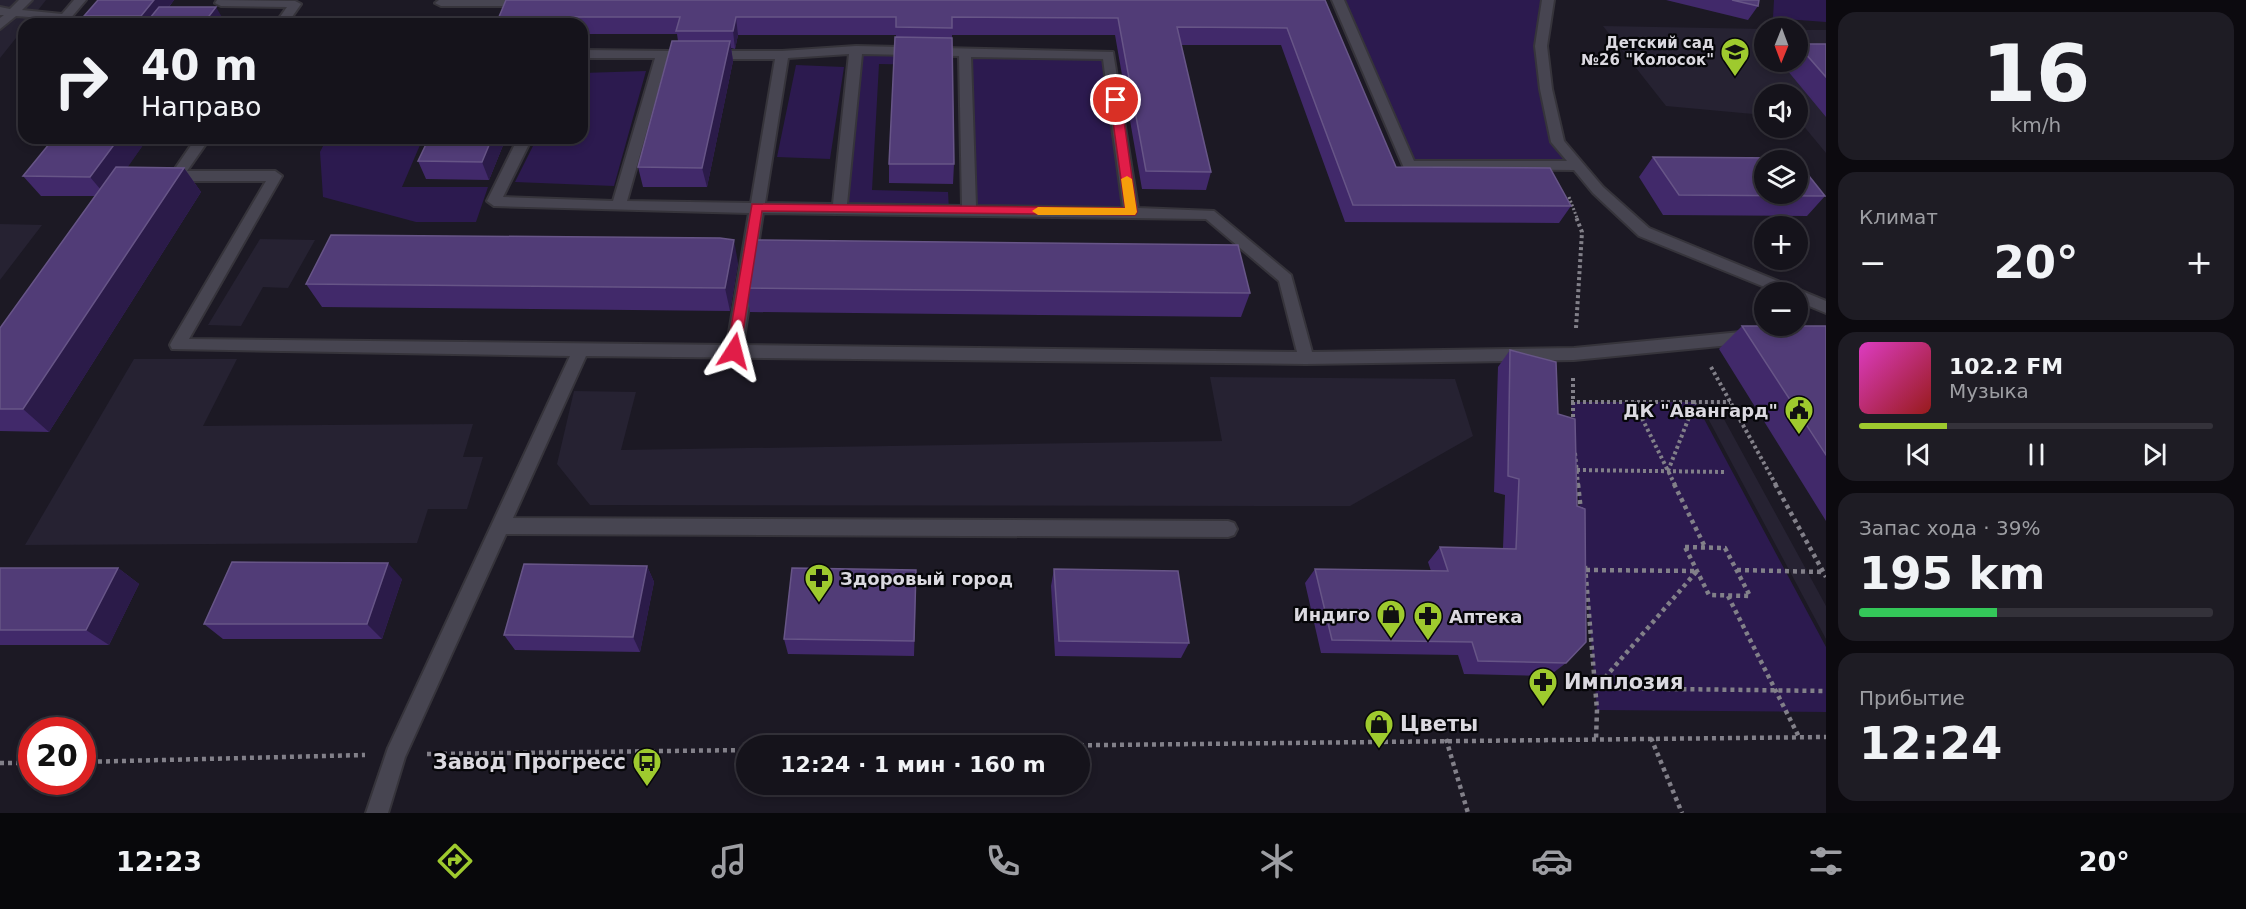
<!DOCTYPE html>
<html lang="ru">
<head>
<meta charset="utf-8">
<style>
	body { margin:0; font-family:"DejaVu Sans",sans-serif; background:#1e1c24; color:#f1f3f6; height:100vh; display:flex; flex-direction:column; font-size:22px; white-space:nowrap }
	* { box-sizing:border-box; margin:0 }
	p { font-size:20px; color:#9d9ea3 }
	.icon { flex:none; width:33px; height:33px; fill:none; stroke:currentColor; stroke-width:2; stroke-linecap:round; stroke-linejoin:round }
	.map { position:relative; flex:1; overflow:hidden }
	.panel { display:flex; flex-direction:column; gap:12px; padding:12px; background:#0c0a0f; width:420px }
	.panel>* { flex:none }
	.hud { position:absolute; left:18px; top:18px; width:570px; height:126px; border-radius:18px; box-shadow:0 3px 9px #0003,0 0 0 2px #34323a; background:#15131b; color:#f1f3f6; overflow:hidden }
	.needle { width:39px; rotate:181deg }
	.tools { position:absolute; left:1754px; top:18px; display:grid; gap:12px }
	.tools a { display:grid; place-items:center; width:54px; height:54px; border-radius:50%; background:#15131b; box-shadow:0 3px 9px #0003,0 0 0 2px #34323a; font-size:30px }
	.speed { position:absolute; left:18px; top:717px; display:flex; gap:12px; font-size:30px; font-weight:700; text-align:center }
	.speed>* { display:grid; place-content:center; width:78px; height:78px; border-radius:50%; background:#15131b; box-shadow:0 3px 9px #0003,0 0 0 2px #34323a; line-height:1 }
	.speed .limit { border:9px solid #d22; background:#fff; color:#111 }
	.pin { position:absolute; display:grid; place-items:center; width:51px; height:51px; color:#fff; margin:-26px; border:3px solid #fff; border-radius:50%; box-shadow:0 2px 6px #0007 }
	.me { position:absolute; width:66px; margin:-33px; rotate:9deg; stroke-linejoin:round; filter:drop-shadow(0 0 4px #0008) }
	.turn { display:flex; align-items:center; gap:21px; height:126px; padding:0 24px; font-size:27px }
	.turn .icon { width:78px; height:78px; stroke-width:2.5 }
	.turn b { display:block; font-size:42px; line-height:51px }
	.big { font-size:45px; font-weight:700; line-height:1.1 }
	.panel .tile { flex:1; display:flex; flex-direction:column; justify-content:center; gap:9px; min-width:0; padding:0 21px; border-radius:18px; background:#1e1c24 }
	.panel .dial { align-items:center; gap:0 }
	.dial b { font-size:78px; line-height:1 }
	.song { display:flex; align-items:center; gap:18px }
	.cover { width:72px; height:72px; border-radius:9px; background:linear-gradient(135deg,hsl(310 70% 55%),hsl(0 70% 35%)) }
	.played { height:6px; border-radius:3px; background:linear-gradient(90deg,#9eca2e 25%,#34323a 25%) }
	.keys { display:flex; justify-content:space-around; direction:ltr }
	.heat { display:flex; justify-content:space-between; align-items:center; font-size:33px; direction:ltr }
	.charge { height:9px; border-radius:4px; background:linear-gradient(90deg,#34c759 39%,#34323a 0) }
	.trip { position:absolute; left:736px; top:735px; width:354px; height:60px; border-radius:30px; background:#15131b; box-shadow:0 3px 9px #0003,0 0 0 2px #34323a; font-weight:700; line-height:60px; text-align:center }
	.tabs { display:flex; height:96px; justify-content:space-around; align-items:center; background:#08080b; color:#9d9ea3 }
	.tabs .icon { width:42px; height:42px }
	.tabs .active { color:#9eca2e }
	.tabs b { font-size:27px; color:#f1f3f6 }
	main { display:flex; flex:1; min-height:0 }
	.map>svg:first-child { display:block }
</style>
</head>
<body>
<main>
<div class="map">
<svg width="1826" height="813" viewBox="0 0 1826 813">
	<rect width="100%" height="100%" fill="#1c1924"/>
	<path fill="#262232" d="M0 0H46L27 24H24V28L0 58Z
		M1603 26 1764 29V62H1797V30H1826V153L1797 118V94H1764V115L1666 106Z
		M0 224 42 225 0 280Z
		M260 239 315 240 288 288 263 287 241 326 208 325Z
		M134 359H237L203 426 473 424 463 457H483L467 509H428L417 543 25 545Z
		M1210 377 1455 379 1473 436 1350 506 590 505 557 464 574 391 636 392 621 450 1222 441Z
		M1703 409 1719 410 1826 606V639Z"/>
	<path fill="#2c1a4f" d="M1338 0H1548L1541 46 1558 142 1578 166 1409 165Z
		M1774 0H1826V22L1773 18Z
		M856 50 928 52V65L879 64 872 190 948 192 949 210 840 209Z
		M965 53 1109 55 1131 212 969 210Z
		M796 65 844 67 830 159 777 157Z
		M646 71 614 186 515 182 537 138H582V73Z
		M327 138H423L402 187H488L476 222H416L323 197 320 152Z
		M1571 402H1695L1826 647V712L1597 710Z"/>
	<g fill="none" stroke-linecap="round" stroke-linejoin="round">
		<g stroke="#36343b" stroke-width="4">
			<path id="lane" d="M19 0H32L22 10 62 14 74 0H86L69 20 16 16 0 29V18L4 15H0V7L10 9Z
				M217 0 295 1 301 4 287 24H275L287 7 221 6 215 3Z
				M439 0H527L531 3 525 6H441L435 3Z
				M1332 0H1344L1414 161H1567L1551 142 1540 89 1535 46 1542 0H1554L1547 46 1552 89 1564 141 1603 187 1649 228 1826 301V313L1797 301V292H1777L1639 236 1593 193 1574 170 1404 168Z
				M856 46 1113 52 1138 208 1214 211 1291 275 1312 352 1574 348 1751 331 1757 333 1759 337 1757 341 1751 343 1574 360 1306 364 586 356 513 518 1228 521 1234 523 1237 529 1234 535 1228 537 506 534 405 757 388 813H366L388 748 570 356 172 349 170 345 172 341 266 181H177L170 176 172 173 196 138H210L187 171H275L282 176 189 339 727 345 749 213 494 206 487 201 518 138H532L503 197 613 201 655 58H582V50L670 51 676 55 667 59 627 201 751 203 775 59H711L705 55 711 51H782ZM849 54 833 204 765 203 788 58ZM862 54 959 56 962 206 847 204ZM971 57 1103 59 1123 208 976 206ZM763 213 1206 219 1279 281 1297 352 743 345Z"/>
		</g>
		<path stroke="#828089" stroke-width="3" stroke-dasharray="2 2" stroke-linecap="butt" d="M1569 197 1577 218"/>
		<path stroke="#828089" stroke-width="4" stroke-dasharray="3 3" stroke-linecap="butt" d="M1576 328 1582 232 1576 217
			M1711 367 1776 485
			M1573 378V421
			M1571 402H1695
			M1634 402 1675 485
			M1575 453 1578 485
			M1577 470 1727 472
			M1668 471 1695 402H1730"/>
		<path stroke="#828089" stroke-width="4.5" stroke-dasharray="4 4" stroke-linecap="butt" d="M1578 484 1581 511
			M1674 484 1705 547
			M1775 484 1826 577
			M1685 547 1725 548 1750 596 1709 595Z
			M1585 566 1597 710 1596 739
			M1586 570 1697 571 1596 688 1826 691
			M1737 570 1823 572
			M1728 596 1799 737
			M1651 738 1682 813
			M1446 739 1468 813
			M1016 746 1826 737
			M427 754 747 750
			M82 762 365 755
			M0 763H32"/>
		<use href="#lane" fill="#474551" fill-rule="evenodd"/>
	</g>
	<path fill="#41296a" d="M98 0H174L169 7 226 24H90L84 16Z
		M506 0H1325L1396 167 1571 206 1559 223 1345 222 1281 45H1181L1211 172 1206 190 1142 189 1115 35H952L954 164 953 184 889 183V164L896 35H738L735 49 731 48 733 61 707 187H643L638 167 678 41 677 34H582V24H496Z
		M1666 0H1759L1758 6 1748 20Z
		M1797 44H1826V117L1782 64 1784 62H1797Z
		M54 138H148L127 167 184 168 201 192 49 432 0 431V328L95 196H41L23 176Z
		M506 138 489 180 426 179 418 161Z
		M1653 157 1825 196 1807 216 1663 215 1639 177Z
		M738 263 730 311 322 307 306 284Z
		M746 288 1250 293 1241 317 750 312Z
		M1742 326H1826V521L1719 349Z
		M1510 350 1566 663 1549 676 1464 674 1458 655 1321 653 1305 583 1315 569 1431 571 1428 562 1440 547 1503 548 1505 495 1494 492 1498 367Z
		M647 566 654 582 640 652 515 650 504 635Z
		M0 568H118L139 584 109 645H0Z
		M1054 569 1189 643 1181 658 1055 656 1051 586Z
		M402 579 382 639H223L204 624Z
		M916 586 914 656 788 654 784 639Z"/>
	<path fill="#2b1b49" d="M154 0H174L155 24H146L141 16Z
		M216 7 226 24H203Z
		M542 17 545 24H539Z
		M736 17 738 35 735 49 733 31Z
		M730 41 733 61 707 187 702 168Z
		M119 138H148L107 197 90 177Z
		M492 138H506L489 180 482 162Z
		M184 168 201 192 49 432 23 409Z
		M734 240 738 263 730 311 725 288Z
		M388 563 402 579 382 639 367 624Z
		M647 566 654 582 640 652 633 637Z
		M118 568 139 584 109 645 86 630Z"/>
	<path fill="#513c77" stroke="#675587" stroke-width="1.5" d="M98 0H154L141 16H84Z
		M506 0H1325L1396 167 1550 168 1571 206 1353 205 1287 28 1177 27 1211 172 1146 171 1118 18 952 17V28L896 27V17H736L733 31H676L680 17H542L539 24H496Z
		M1732 0H1759L1758 6Z
		M159 7H216L203 24H145Z
		M895 37 952 38 954 164H889Z
		M672 41H730L702 168 638 167Z
		M1797 44H1826V77Z
		M54 138H119L90 177 23 176Z
		M429 138H492L482 162 418 161Z
		M1653 157 1795 158 1797 160H1764V194H1797V161L1825 196 1679 195Z
		M116 167 184 168 23 409H0V328Z
		M331 235 720 238 734 240 725 288 306 284Z
		M753 240 1238 245 1250 293 746 288Z
		M1742 326H1826V455Z
		M1510 350 1556 362 1558 414 1575 419 1577 506 1585 509 1586 642 1566 663 1478 661 1472 642 1332 640 1315 569 1448 571 1440 547 1516 549 1519 479 1508 476Z
		M232 562 388 563 367 624H204Z
		M524 564 647 566 633 637 504 635Z
		M0 568H118L86 630H0Z
		M792 568 916 570 914 641 784 639Z
		M1054 569 1178 571 1189 643 1059 641Z"/>
	<path fill="#e11d48" stroke="#92132f" stroke-width="1.5" d="M1116 97 1121 100 1137 212 1135 215 762 211 740 351 738 355H729L727 351 752 204 1125 208 1110 100Z"/>
	<path fill="#f59e0b" d="M1127 176 1132 179 1137 212 1135 215H1038L1032 211 1038 207 1125 208 1121 179Z"/>
	<defs>
		<g id="school-pin" transform="scale(1.5)"><path d="M0 17L-7.5 6A9.5 9.5 0 1 1 7.5 6Z" fill="#9eca2e" stroke="#060609"/><path d="M0-5L7-2L0 1L-7-2ZM-4 1L0 2.5L4 1V4Q0 6-4 4Z" fill="#111"/></g>
		<g id="civic-pin" transform="scale(1.5)"><path d="M0 17L-7.5 6A9.5 9.5 0 1 1 7.5 6Z" fill="#9eca2e" stroke="#060609"/><path d="M-.6-6.5H3V-4.5H.6V-3L4-1V1h2V6H-6V1h2V-1L-.6-3ZM-1.2 2.5V6h2.4V2.5Z" fill="#111"/></g>
		<g id="pharmacy-pin" transform="scale(1.5)"><path d="M0 17L-7.5 6A9.5 9.5 0 1 1 7.5 6Z" fill="#9eca2e" stroke="#060609"/><path d="M-2-6h4v4h4v4h-4v4h-4v-4h-4v-4h4Z" fill="#111"/></g>
		<g id="shop-pin" transform="scale(1.5)"><path d="M0 17L-7.5 6A9.5 9.5 0 1 1 7.5 6Z" fill="#9eca2e" stroke="#060609"/><path d="M-5-2.5h2.3a2.7 3.5 0 0 1 5.4 0H5L5.5 6h-11ZM-1.5-2.5h3a1.5 2.3 0 0 0-3 0Z" fill="#111"/></g>
		<g id="bus-pin" transform="scale(1.5)"><path d="M0 17L-7.5 6A9.5 9.5 0 1 1 7.5 6Z" fill="#9eca2e" stroke="#060609"/><path d="M-5-6H5V4H4V6H2V4H-2V6H-4V4H-5ZM-3.5-4V0h7V-4ZM-3.5 1.2v1.5H-2V1.2ZM2 1.2v1.5H3.5V1.2Z" fill="#111"/></g>
	</defs>
	<g fill-rule="evenodd">
		<use href="#school-pin" x="1735" y="52"/>
		<use href="#civic-pin" x="1799" y="410"/>
		<use href="#pharmacy-pin" x="819" y="578"/>
		<use href="#shop-pin" x="1391" y="614"/>
		<use href="#pharmacy-pin" x="1428" y="616"/>
		<use href="#pharmacy-pin" x="1543" y="682"/>
		<use href="#shop-pin" x="1379" y="724"/>
		<use href="#bus-pin" x="647" y="762"/>
	</g>
	<g text-anchor="middle" dominant-baseline="central" stroke-width="4.5" stroke-linejoin="round" paint-order="stroke">
		<g font-size="15" font-weight="bold" fill="#dbd9e0" stroke="#060609" text-anchor="end">
			<text x="1714" y="43">Детский сад<tspan x="1714" dy="17">№26 "Колосок"</tspan></text>
		</g>
		<g font-size="18" font-weight="bold" fill="#dbd9e0" stroke="#060609" text-anchor="end">
			<text x="1778" y="410">ДК "Авангард"</text>
			<text x="840" y="578" text-anchor="start">Здоровый город</text>
			<text x="1370" y="614">Индиго</text>
			<text x="1449" y="616" text-anchor="start">Аптека</text>
		</g>
		<g font-size="21" font-weight="bold" fill="#dbd9e0" stroke="#060609" text-anchor="start">
			<text x="1564" y="682">Имплозия</text>
			<text x="1400" y="724">Цветы</text>
			<text x="626" y="762" text-anchor="end">Завод Прогресс</text>
		</g>
	</g>
</svg>
<div class="tools">
<a><svg class="needle" viewBox="-14 -14 28 28"><path d="M0-13l5 13h-10z" fill="#e53935"/><path d="M0 13l5-13h-10z" fill="#9d9ea3"/></svg></a>
<a><svg class="icon" aria-label="sound" viewBox="0 0 24 24"><path d="M4 9h4l5-4v14l-5-4H4zM17 9q2 3 0 6"/></svg></a>
<a><svg class="icon" aria-label="layers" viewBox="0 0 24 24"><path d="M12 4l9 5-9 5-9-5zM3 14l9 5 9-5"/></svg></a>
<a>+</a>
<a>−</a>
</div>
<div class="speed"><div class="limit">20</div></div>
<div class="pin" style="left:1116px;top:100px;background:#d93025"><svg class="icon" aria-label="arrive" viewBox="0 0 24 24"><path d="M6 21V4h12l-3 4 3 4H6"/></svg></div>
<svg class="me" style="left:734px;top:351px" viewBox="-20 -20 40 40"><path d="M0-17L14 15 0 8-14 15z" fill="#e11d48" stroke="#fff" stroke-width="4"/></svg>
<div class="trip">12:24 · 1 мин · 160 m</div>
<div class="hud">
<div class="turn"><svg class="icon" aria-label="right" viewBox="0 0 24 24"><path d="M7 20v-9h11M14 6l5 5-5 5"/></svg><div><b>40 m</b>Направо</div></div>
</div>
</div>
<section class="panel">
<div class="tile dial"><b>16</b><p>km/h</p></div>
<div class="tile"><p>Климат</p>
<div class="heat"><a>−</a><b class="big">20°</b><a>+</a></div>
</div>
<div class="tile">
<div class="song"><i class="cover"></i><div><b>102.2 FM</b><p>Музыка</p></div></div>
<div class="played"></div>
<div class="keys"><svg class="icon" aria-label="previous" viewBox="0 0 24 24"><path d="M18 5L8 12l10 7zM5 5v14"/></svg><svg class="icon" aria-label="pause" viewBox="0 0 24 24"><path d="M8 5v14M16 5v14"/></svg><svg class="icon" aria-label="next" viewBox="0 0 24 24"><path d="M6 5l10 7-10 7zM19 5v14"/></svg></div>
</div>
<div class="tile"><p>Запас хода · 39%</p><b class="big">195 km</b><div class="charge"></div></div>
<div class="tile"><p>Прибытие</p><b class="big">12:24</b></div>
</section>
</main>
<nav class="tabs">
<b>12:23</b>
<svg class="icon active" aria-label="directions" viewBox="0 0 24 24"><path d="M12 3l9 9-9 9-9-9zM9 14v-3h6M13 9l2 2-2 2"/></svg>
<svg class="icon" aria-label="music" viewBox="0 0 24 24"><path d="M9 18V5l10-2v13"/><circle cx="6" cy="18" r="3"/><circle cx="16" cy="16" r="3"/></svg>
<svg class="icon" aria-label="phone" viewBox="0 0 24 24"><path d="M5 4h4l2 5-3 2q2 4 5 5l2-3 5 2v4C11 20 4 13 5 4z"/></svg>
<svg class="icon" aria-label="climate" viewBox="0 0 24 24"><path d="M12 3v18M4 7l16 10M4 17L20 7"/></svg>
<svg class="icon" aria-label="car" viewBox="0 0 24 24"><path d="M5 17H2v-5l4-1 3-4h7l3 4 3 1v5h-3M9 17h6M6 11h13"/><circle cx="7" cy="17" r="2"/><circle cx="17" cy="17" r="2"/></svg>
<svg class="icon" aria-label="filters" viewBox="0 0 24 24"><path d="M4 7h16M4 17h16"/><circle cx="9" cy="7" r="2"/><circle cx="15" cy="17" r="2"/></svg>
<b>20°</b>
</nav>
</body>
</html>
